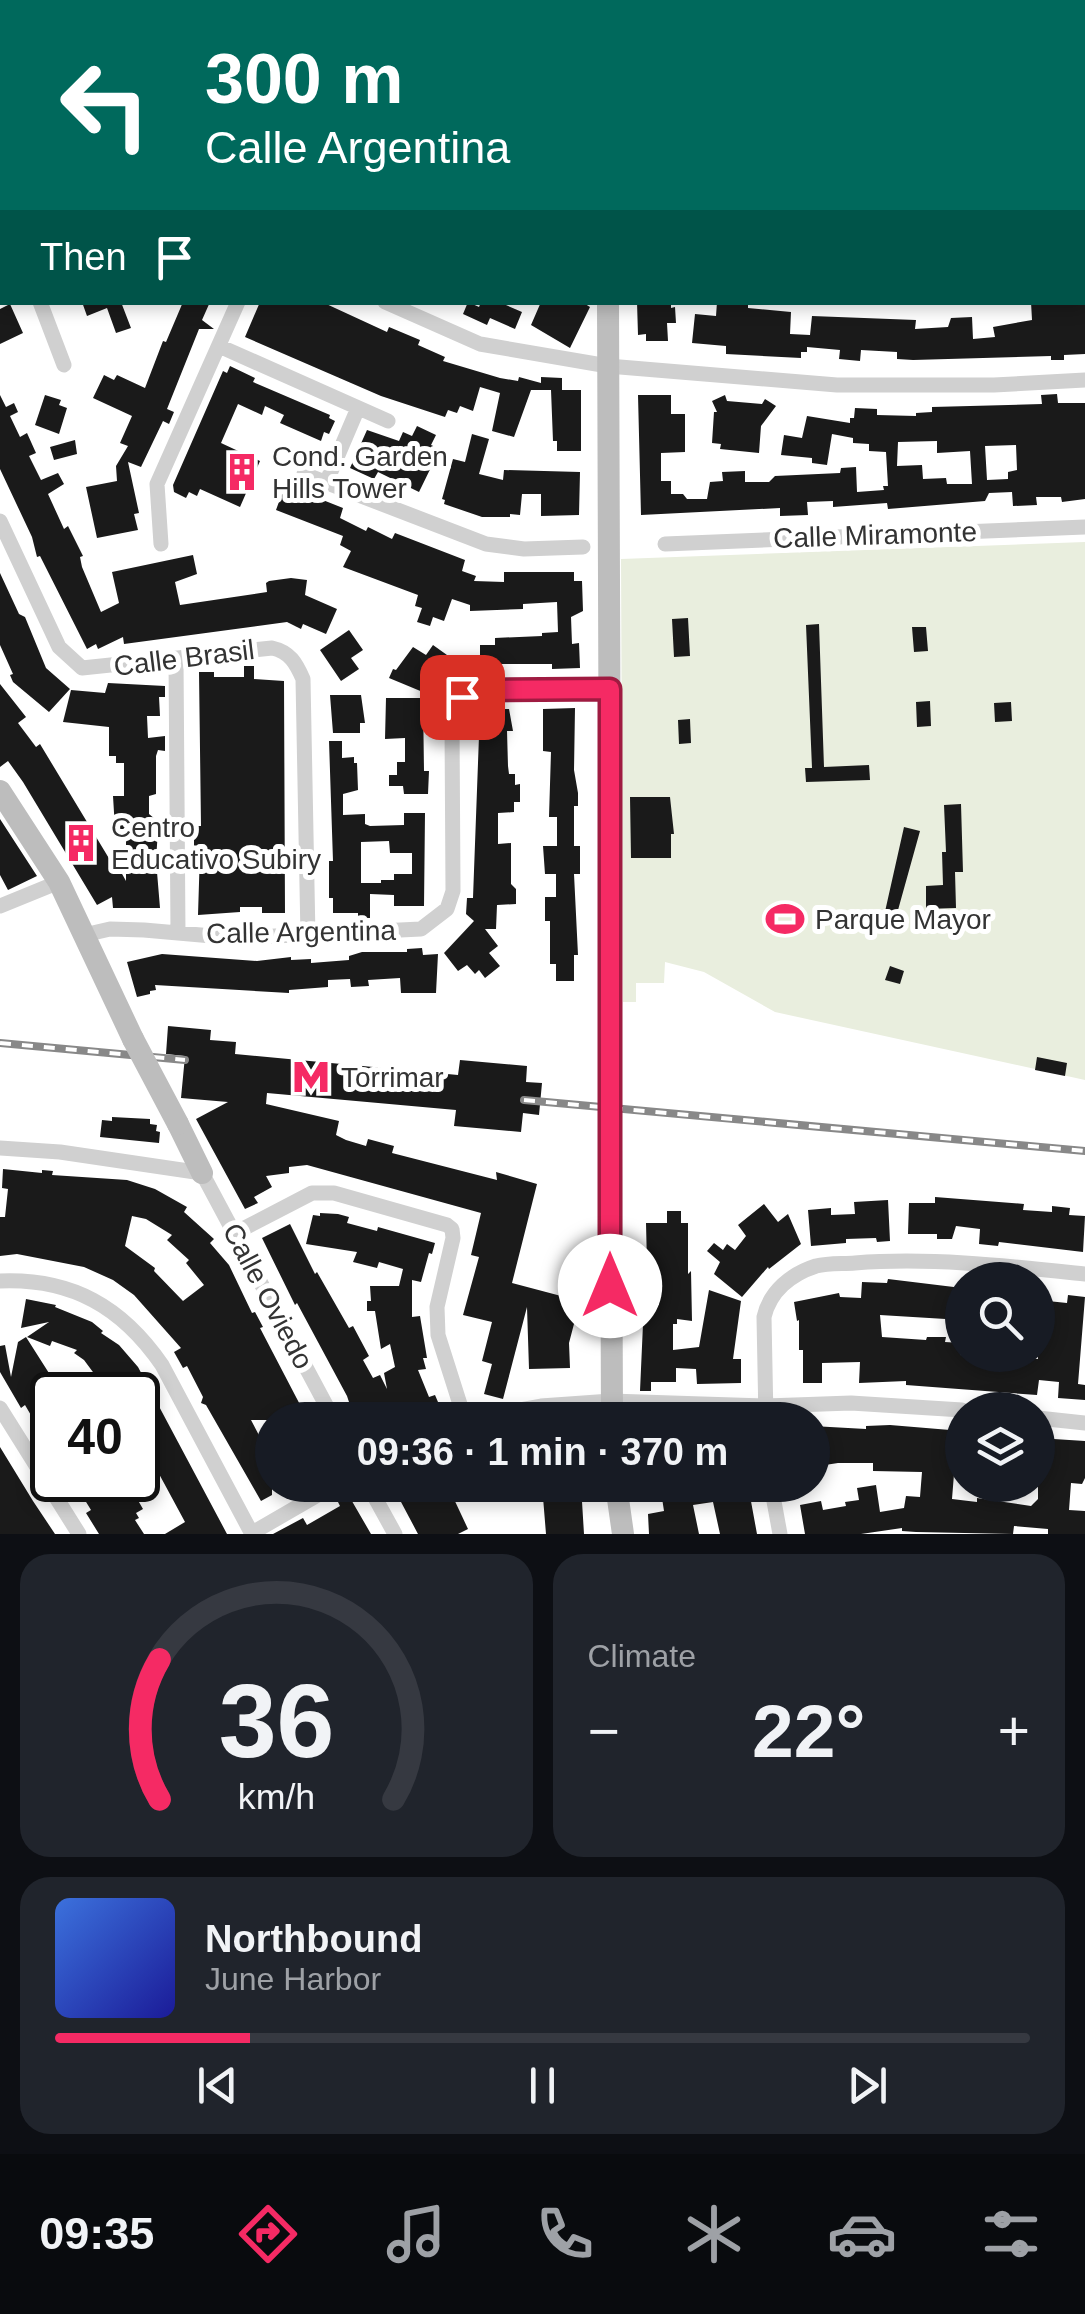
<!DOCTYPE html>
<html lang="en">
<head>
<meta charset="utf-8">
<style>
	body { margin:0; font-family:Helvetica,sans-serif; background:#20242c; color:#f1f3f6; height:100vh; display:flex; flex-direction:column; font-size:38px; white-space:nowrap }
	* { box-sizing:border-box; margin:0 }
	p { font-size:32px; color:#9ea1a6 }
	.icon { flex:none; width:55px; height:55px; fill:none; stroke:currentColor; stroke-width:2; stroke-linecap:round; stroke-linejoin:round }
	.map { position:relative; height:1534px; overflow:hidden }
	.sheet { display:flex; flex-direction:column; gap:20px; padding:20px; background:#0d0f14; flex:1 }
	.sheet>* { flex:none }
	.hud { position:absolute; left:0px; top:0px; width:1085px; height:305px; box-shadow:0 5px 15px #0003; background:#00695c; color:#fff; overflow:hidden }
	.fabs { position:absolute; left:945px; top:1262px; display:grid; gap:20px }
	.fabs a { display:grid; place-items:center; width:110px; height:110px; border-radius:50%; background:#171b24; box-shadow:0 5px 15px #0003; font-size:50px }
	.speed { position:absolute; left:30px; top:1372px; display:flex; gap:20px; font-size:50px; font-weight:700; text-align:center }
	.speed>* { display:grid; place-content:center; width:130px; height:130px; border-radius:50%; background:#171b24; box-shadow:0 5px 15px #0003; line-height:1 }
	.speed .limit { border:5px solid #111; border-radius:15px; background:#fff; color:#111 }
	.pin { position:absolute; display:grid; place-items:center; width:85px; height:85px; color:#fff; margin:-42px; border-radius:20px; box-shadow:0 5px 15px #0006 }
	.me { position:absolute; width:110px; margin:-55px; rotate:0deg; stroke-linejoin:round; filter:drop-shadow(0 0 8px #0008) }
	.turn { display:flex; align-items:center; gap:35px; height:210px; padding:0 40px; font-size:45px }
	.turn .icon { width:130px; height:130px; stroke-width:2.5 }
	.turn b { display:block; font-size:70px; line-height:85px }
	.then { display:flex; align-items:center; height:95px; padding:0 40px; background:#0003; gap:20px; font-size:38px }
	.big { font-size:75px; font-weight:600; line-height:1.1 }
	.sheet .card { flex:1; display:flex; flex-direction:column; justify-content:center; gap:15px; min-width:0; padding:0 35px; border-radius:30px; background:#20242c }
	.sheet .dial { align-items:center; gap:0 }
	.dial svg { height:260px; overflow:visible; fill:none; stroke:#363941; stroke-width:7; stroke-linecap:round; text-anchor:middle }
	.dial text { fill:#f1f3f6; stroke:none }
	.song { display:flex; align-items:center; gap:30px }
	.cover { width:120px; height:120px; border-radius:15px; background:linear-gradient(135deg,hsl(220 70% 55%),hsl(240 70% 35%)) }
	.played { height:10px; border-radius:5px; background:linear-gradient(90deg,#f52a64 20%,#363941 20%) }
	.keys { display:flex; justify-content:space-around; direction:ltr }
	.heat { display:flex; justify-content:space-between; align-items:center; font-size:55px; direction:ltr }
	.sheet .tiles { flex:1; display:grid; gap:20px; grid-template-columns:1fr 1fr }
	.card:last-child { grid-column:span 2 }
	.trip { position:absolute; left:255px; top:1402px; width:575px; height:100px; border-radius:50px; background:#171b24; box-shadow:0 5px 15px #0003; font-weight:600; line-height:100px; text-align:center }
	.menu { display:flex; height:160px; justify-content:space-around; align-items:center; background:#090b0e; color:#9ea1a6 }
	.menu .icon { width:70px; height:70px }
	.menu .current { color:#f52a64 }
	.menu b { font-size:45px; color:#f1f3f6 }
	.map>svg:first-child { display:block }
</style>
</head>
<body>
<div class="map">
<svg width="1085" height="1534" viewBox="0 0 1085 1534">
	<rect width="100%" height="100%" fill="#fff"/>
	<path fill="#e9eede" d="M1085 542V1080L775 1012 704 972 665 962 664 983H636V1002H623L621 559Z"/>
	<path fill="#1a1a1a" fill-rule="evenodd" d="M82 302H121L131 328 116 333 107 308 87 316Z
		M183 302H210L202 320 214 329H199L167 409 174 412 169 424 163 421 141 467 128 462 139 513 134 514 138 530 97 538 86 487 117 481 116 466 128 446 120 443 132 416 93 398 104 375 114 380 117 375 145 388 163 341 166 342Z
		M260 302H322L387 332 389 327 420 340 418 345 445 357 443 361 500 378 518 381 519 377 541 383V377L562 378V390H581V451H557V441H553L551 390H531L514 437 492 431 500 393 480 387 473 411 460 406 457 413 448 410 445 417 381 396 245 337Z
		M468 302 479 307 481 302H499L522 312 515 329 490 318 487 325 463 314Z
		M541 302H582L590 307 570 348 531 325Z
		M637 302H671V308L675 307 676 323H667L668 341H646V334L638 335Z
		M717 302 748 304V308L791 312 790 334 810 335 812 316 916 320 915 329 948 327 951 318 972 317 973 339 995 337 993 327 1032 320 1031 302H1085V354L1064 355V360H1051V356L913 360 897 359V352L861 350 860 361 839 359 840 350 807 347V352H801V358L726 354V346L692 343 695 314 716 316Z
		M10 304 23 333 0 344V309Z
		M230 366 255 378 253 382 330 415 329 418 335 421 329 434 324 432 321 441 280 423 284 415 265 406 262 415 238 404 221 443 260 461 240 507 200 489 197 496 189 492 186 498 174 492 173 485 223 371 227 373Z
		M1057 394 1058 403H1085V499L1062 502 1061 497H1036L1037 505 1013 506 1012 492 989 493 985 501 888 509 887 503 833 507V501L807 502 808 515 780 516V508L641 515 638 395H671V414H685V452L661 453V481H671V494H683L687 499H707L710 482 723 481 722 472 745 471V482H769L775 476 840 473 841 468 856 467 857 492 884 490 883 486H888L886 452 869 451V444L853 443V438L832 434 827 465 812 463V458L781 455 784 435 802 438 807 416 850 423V418H854L855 408 877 409V415L916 416V413L932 412V407L1042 404 1041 395ZM937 441V453L970 451 972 484H947L946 478 923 479 922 465 897 466 898 442ZM1016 445 1017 470 1008 472V479L987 480 985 446Z
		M0 395 6 407 14 403 18 412 10 416 20 437 27 433 36 453 29 456 41 480 58 473 64 484 48 494 64 529 68 526 83 556 80 557 82 567 101 612 119 603 112 572 193 555 197 574 175 582 180 605 267 592 266 583 269 581 291 578 307 580 305 595 337 609 326 634 303 624 301 629 287 622 124 644 123 637 98 649 96 644 87 649 40 556 37 557 32 537 0 469Z
		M45 395 61 400 59 405 67 408 59 434 35 425Z
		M725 395 727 401 762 404 765 399 776 406 761 426 759 453 720 449 721 444 712 443 714 412H717L712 401Z
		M417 426 436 435 431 445 440 449 419 492 378 472 374 479 350 468 367 430 399 441 403 432 412 436Z
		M472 434 489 439 479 474 503 480 504 470 580 472 579 515 541 516V494H522L520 515 510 514V517H482L444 504 445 500 442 499 453 459 465 462Z
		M75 440 77 454 54 460 50 447Z
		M285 485 343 508 340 518 366 531 368 527 392 539 395 533 465 560 462 571 476 576 474 581 504 582V572H574V581H582L583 611 571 617 572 644 579 643 580 668 552 669V664H480V645H495V638L542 636V633L558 632 557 602 523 604V609L470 611V605L452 599 444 621 433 617 430 626 417 622 422 608 415 606 418 595 343 567 351 551 340 545 343 536 276 510Z
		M0 573 19 614 25 617 46 668 70 689 49 712 13 682 10 675 13 674 0 645Z
		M688 618 690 656 674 657 672 619Z
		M819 624 824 767 869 765 870 780 806 782 805 768H812L806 625Z
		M912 627H926L928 651 914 652Z
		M349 630 363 650 351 658 359 669 341 681 320 650Z
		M433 645 447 655 444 659 449 662 430 695 389 678 393 669 396 670 413 647 426 655Z
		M244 666H254V679L284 681 285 913H262V907H240V912L198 915 200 851H194V826H201L199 672H214V677H244Z
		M108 683 165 686V697H159L160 716H147L148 738 165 736V751L158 750 156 756V794L149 796V814L155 819 158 830 156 860 160 908H113L112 897 97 905 23 782 8 761 0 767V684L26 717 18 723 36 747 40 744 116 870V863L126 881V829H115L113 796H124V763H116V756H109V727L63 722 71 690 105 693Z
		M330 695H361L365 723H360V733H333Z
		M386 698H423L424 771H429L428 794H404L403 786H389V775H397V762H405V738L385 739Z
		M930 701 931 726 917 727 916 702Z
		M1011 702 1012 721 995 722 994 703Z
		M575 708 574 770 578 793V806H574V846H580V874H574L578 955H574V981H556V964H550V921H545V897H556V874H545L543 846H557V817H549L551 752 543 751V709Z
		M480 709H509L513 731H507L508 766 509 774H515V785L520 784V802H514V812L498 813V844L511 843V884L516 889V904L497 905 496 929H485L498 946 489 953 500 966 485 978 479 970 475 974 467 965 458 971 444 953 474 921 466 914 467 898H473Z
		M690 719 691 743 679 744 678 720Z
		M329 741H342V758L354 757V763H357L358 790 343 794V815L365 814V824L370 826 404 825V813H425L424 906H394V895L370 894V918H358V913H333V898H329V861H333ZM389 841 390 853H412V874H394V880H381V883H361V842Z
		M630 797H670L674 834H671V858H631Z
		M961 804 963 872H955L956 908 926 909V886L943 885 942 852H946L944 805Z
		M0 819 37 876 8 890 0 875Z
		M904 827 920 831 893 928 882 925Z
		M422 948 423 955 438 954 436 993H401L400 978 368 980 369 986 351 987 350 979 328 980V987L289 990V993L155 985 156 990 150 991V994L137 997 127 962 162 954 257 961 291 957V960L311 959V963L349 960V956L362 952H407V949Z
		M890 966 904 971 900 984 885 980Z
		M168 1026 211 1030 210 1040 236 1042 235 1054 458 1075 460 1060 527 1066 526 1082 542 1083 539 1115 523 1113 521 1132 454 1126 456 1110 267 1093 266 1104 339 1121 336 1135 346 1140 366 1146 368 1139 394 1146 392 1153 497 1180 496 1172 537 1184 512 1283 580 1301 569 1343 570 1368 529 1369 527 1307 503 1399 484 1394 492 1364 482 1361 492 1322 463 1315 479 1257 471 1255 481 1213 307 1165 289 1167V1173L266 1176 272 1187 254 1197 258 1203 245 1209 196 1119 228 1102 181 1098 185 1056 166 1054Z
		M1037 1057 1067 1063 1065 1076 1035 1070Z
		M112 1117 150 1119V1124L157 1125 156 1131 160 1132 159 1143 100 1137 102 1120 112 1121Z
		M3 1169 42 1173V1170L53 1171 52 1175 127 1180 155 1189 187 1207 184 1212 214 1239 210 1243 229 1265 252 1313 255 1312 263 1327 260 1328 308 1420H251L272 1460V1495L261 1501 206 1405 201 1403 203 1397 187 1366 183 1368 174 1352 181 1348 134 1295 113 1280 84 1267 17 1254 0 1256V1217H5L8 1189 2 1188ZM132 1216 146 1219 172 1235 167 1240 189 1260 186 1263 204 1285 183 1301 154 1271 155 1268 125 1246Z
		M935 1197 1024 1204 1023 1210 1052 1212V1206L1070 1208 1069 1215 1085 1216 1083 1252 999 1242 998 1246 979 1244 980 1229 956 1226 952 1239H937V1234H908L909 1203H935Z
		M888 1200 890 1241 877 1242 876 1238 846 1239V1243L811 1246 808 1210 831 1208V1215L855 1214 854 1202Z
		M764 1204 778 1222 788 1214 801 1244 769 1269 768 1267 742 1297 714 1274 720 1262 707 1251 714 1243 723 1250 727 1244 735 1250 746 1236 738 1225Z
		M667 1211H681V1223H688V1274L691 1271 692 1321 677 1319V1324H673V1350L699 1347 709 1290 741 1301 733 1359H741V1383L697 1384 696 1369 676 1368V1382H651V1391H640L643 1324H639V1305H659V1284H643V1265H647L646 1223H667Z
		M320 1213 338 1214 349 1217 347 1223 377 1231 378 1227 435 1243 432 1254 429 1253 421 1282 412 1280V1317L420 1316 427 1358H423L426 1369 418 1370 429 1397 435 1395 441 1409 432 1413 433 1416 422 1420H355L347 1396 297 1303 295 1305 262 1238 290 1224 315 1274 317 1272 349 1328 353 1326 369 1356 363 1360 373 1378 380 1375 387 1389 384 1373 395 1367 390 1344 381 1349 375 1311H367V1301H371L370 1286H399L403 1269 379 1262 377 1268 353 1262 357 1252 306 1244 313 1215 320 1216Z
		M888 1279 962 1288V1320L880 1315 882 1337 926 1340 927 1337H946L945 1342 961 1343 960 1355 1038 1359V1300L1067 1303 1068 1295 1085 1297 1078 1384 1085 1385V1400L1058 1398 1059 1382 1039 1380 1037 1395 906 1385V1381L859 1383 860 1362 822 1363V1383H803V1350H799V1320L797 1321 794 1302 839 1293 840 1297 861 1298 862 1282 887 1283Z
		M26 1299 56 1305 55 1307 92 1322 103 1331 101 1333 119 1345 138 1367 227 1534H165L185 1522 138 1435V1395H110L84 1360 74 1353 77 1350 52 1341 50 1346 27 1337 49 1322 21 1328Z
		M26 1337 54 1381 50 1383 57 1395H52V1458L36 1438 42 1434 25 1405 21 1408 0 1372V1346L5 1345 11 1377 18 1342Z
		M890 1425 962 1431V1475L954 1474 952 1499 977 1502V1498L1031 1506 1038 1499V1438L1085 1441V1478L1082 1484 1071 1483 1069 1510 1085 1511V1534H1048V1529L1014 1526 1013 1534 916 1532 902 1531V1528L861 1534H805L800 1505 821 1501 823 1510 846 1506 845 1502 859 1500 857 1488 876 1485 880 1512 904 1508 906 1496 920 1497 922 1472 873 1471V1463H838L825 1465V1470H812V1426L866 1429V1426Z
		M0 1447 33 1501 55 1534H0Z
		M81 1480H118L126 1493 132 1490 143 1509 136 1513 139 1518 135 1520 144 1534H99L86 1513 91 1510 75 1484Z
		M392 1485H482V1486L453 1497 468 1529 458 1534H418Z
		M542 1485H581L584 1534H546Z
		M660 1485H691L692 1493 713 1490 712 1485H748L757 1534H720L713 1502 693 1505 699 1534H649L648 1514 664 1511Z
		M349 1496 371 1534H273L303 1518 307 1525 340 1506 338 1502Z"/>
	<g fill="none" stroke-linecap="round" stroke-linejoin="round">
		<path stroke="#d0d0d0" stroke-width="15" d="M191 0 194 2
			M527 0 532 2
			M871 0 875 2
			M289 2 290 0
			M927 2 929 0
			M0 78 2 80
			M1082 161 1085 160
			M0 216 2 220
			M40 302 64 365
			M385 302 480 344 608 366 837 385H994L1085 380
			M219 346 388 421
			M304 474 486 544 524 549 583 547
			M326 483 358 408
			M0 521 59 647 82 668 272 648C290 652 296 663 303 679L308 937
			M161 544 157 484 238 302
			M665 544 1085 527
			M176 659 178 933
			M0 906 59 882
			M84 935 110 929 144 930 235 938 421 929 447 909 453 891 452 723 455 709 462 697 484 690 610 689
			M0 1148 60 1152 202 1173 334 1420
			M235 1233 312 1193H334L447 1225 452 1229 453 1238 437 1307 438 1335 465 1420
			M0 1281C72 1278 122 1307 162 1365L252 1534
			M0 1408 79 1534
			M1038 1418 1085 1423
			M467 1420 541 1406 611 1401 766 1406 851 1403 962 1410
			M766 1420 764 1317C770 1291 791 1274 816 1266 828 1263 842 1264 855 1263 930 1257 1009 1266 1085 1274
			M368 1485 395 1534
			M771 1485 780 1534
			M252 1533 335 1485"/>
		<path stroke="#bdbdbd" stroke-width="22" d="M746 2 748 0
			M608 302 612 1420
			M0 791 59 882 133 1039
			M178 1124 202 1173
			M616 1485 623 1534"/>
		<g stroke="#888" stroke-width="8">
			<path id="rail" d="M0 1043 185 1060
				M524 1100 1085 1151"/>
		</g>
		<use href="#rail" stroke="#fff" stroke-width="4" stroke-dasharray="11" stroke-linecap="butt"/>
		<path stroke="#bdbdbd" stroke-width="22" d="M133 1039 178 1124"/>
	</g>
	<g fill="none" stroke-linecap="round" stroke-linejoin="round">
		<g stroke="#9f1b41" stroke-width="25">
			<path id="route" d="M462 697 484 690 610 689V1286"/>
		</g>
		<use href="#route" stroke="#f52a64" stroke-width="18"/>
	</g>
	<defs>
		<g id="building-bare" transform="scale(3)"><path d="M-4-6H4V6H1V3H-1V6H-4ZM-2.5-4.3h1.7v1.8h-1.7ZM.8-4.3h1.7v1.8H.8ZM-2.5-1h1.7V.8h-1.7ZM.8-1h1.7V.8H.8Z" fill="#f52a64" stroke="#fff" stroke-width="2.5" paint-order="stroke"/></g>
		<g id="stadium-bare" transform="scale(3)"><path d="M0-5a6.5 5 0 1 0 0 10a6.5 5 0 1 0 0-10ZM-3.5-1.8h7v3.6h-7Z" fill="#f52a64" stroke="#fff" stroke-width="2.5" paint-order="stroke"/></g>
		<g id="metro-bare" transform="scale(3)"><path d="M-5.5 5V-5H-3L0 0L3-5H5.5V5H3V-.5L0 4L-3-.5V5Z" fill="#f52a64" stroke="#fff" stroke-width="2.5" paint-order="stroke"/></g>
	</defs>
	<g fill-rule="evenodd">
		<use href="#building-bare" x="242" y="472"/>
		<use href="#building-bare" x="81" y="843"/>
		<use href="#stadium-bare" x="785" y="919"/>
		<use href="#metro-bare" x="311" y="1077"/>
	</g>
	<g text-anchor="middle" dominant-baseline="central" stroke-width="10" stroke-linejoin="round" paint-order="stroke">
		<g font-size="28" fill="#333" stroke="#fff" text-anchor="start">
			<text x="272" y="456">Cond. Garden<tspan x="272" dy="32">Hills Tower</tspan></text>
			<text x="111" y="827">Centro<tspan x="111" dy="32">Educativo Subiry</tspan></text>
			<text x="815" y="919">Parque Mayor</text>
			<text x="341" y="1077">Torrimar</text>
		</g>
		<g font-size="28" fill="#333" stroke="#fff">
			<text transform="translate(875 535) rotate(-2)">Calle Miramonte</text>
			<text transform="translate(184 658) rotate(-7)">Calle Brasil</text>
			<text transform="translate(301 932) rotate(-1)">Calle Argentina</text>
			<text transform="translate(268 1296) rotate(62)">Calle Oviedo</text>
		</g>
	</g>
</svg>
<div class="fabs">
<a><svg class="icon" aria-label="search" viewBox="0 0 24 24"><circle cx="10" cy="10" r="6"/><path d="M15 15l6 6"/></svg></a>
<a><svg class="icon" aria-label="layers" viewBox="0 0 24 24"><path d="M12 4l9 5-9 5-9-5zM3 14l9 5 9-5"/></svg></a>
</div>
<div class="speed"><div class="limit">40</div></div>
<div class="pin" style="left:462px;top:697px;background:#d93025"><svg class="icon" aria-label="arrive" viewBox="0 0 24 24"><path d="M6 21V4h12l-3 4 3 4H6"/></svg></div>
<svg class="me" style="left:610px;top:1286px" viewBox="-20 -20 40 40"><circle r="19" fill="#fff"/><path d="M0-13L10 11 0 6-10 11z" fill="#f52a64"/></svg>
<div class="trip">09:36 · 1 min · 370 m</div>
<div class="hud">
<div class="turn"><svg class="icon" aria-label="left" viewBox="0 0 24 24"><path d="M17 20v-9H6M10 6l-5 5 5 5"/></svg><div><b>300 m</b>Calle Argentina</div></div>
<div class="then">Then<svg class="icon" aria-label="arrive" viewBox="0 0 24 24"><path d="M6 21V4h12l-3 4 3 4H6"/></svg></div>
</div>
</div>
<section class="sheet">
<div class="tiles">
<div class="card dial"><svg viewBox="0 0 100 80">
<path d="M14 69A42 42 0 1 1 86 69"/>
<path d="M14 69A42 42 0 0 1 14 26" stroke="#f52a64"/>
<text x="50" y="56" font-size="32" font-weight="700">36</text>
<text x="50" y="72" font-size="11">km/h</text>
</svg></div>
<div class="card"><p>Climate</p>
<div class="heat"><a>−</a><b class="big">22°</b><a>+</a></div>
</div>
<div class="card">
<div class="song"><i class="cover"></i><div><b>Northbound</b><p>June Harbor</p></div></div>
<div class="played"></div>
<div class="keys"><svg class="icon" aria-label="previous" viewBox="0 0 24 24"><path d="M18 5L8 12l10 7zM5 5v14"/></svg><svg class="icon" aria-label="pause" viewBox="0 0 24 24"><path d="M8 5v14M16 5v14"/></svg><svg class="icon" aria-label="next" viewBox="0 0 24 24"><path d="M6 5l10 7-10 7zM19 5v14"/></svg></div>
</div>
</div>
</section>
<nav class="menu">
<b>09:35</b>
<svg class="icon current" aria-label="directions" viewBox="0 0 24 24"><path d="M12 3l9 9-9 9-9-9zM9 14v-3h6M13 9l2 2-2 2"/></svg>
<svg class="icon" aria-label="music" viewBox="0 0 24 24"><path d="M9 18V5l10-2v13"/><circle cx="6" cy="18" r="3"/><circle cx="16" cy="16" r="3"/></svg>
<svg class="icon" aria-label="phone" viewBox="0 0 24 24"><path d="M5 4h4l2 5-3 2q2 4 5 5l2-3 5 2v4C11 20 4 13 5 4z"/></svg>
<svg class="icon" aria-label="climate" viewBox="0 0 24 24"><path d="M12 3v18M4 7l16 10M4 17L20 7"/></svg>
<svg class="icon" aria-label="car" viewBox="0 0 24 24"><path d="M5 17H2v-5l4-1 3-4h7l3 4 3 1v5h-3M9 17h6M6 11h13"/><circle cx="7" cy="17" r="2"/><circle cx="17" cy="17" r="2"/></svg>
<svg class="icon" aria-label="filters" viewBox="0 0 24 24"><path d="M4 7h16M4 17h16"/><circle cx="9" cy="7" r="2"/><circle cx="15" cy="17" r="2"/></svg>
</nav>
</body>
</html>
